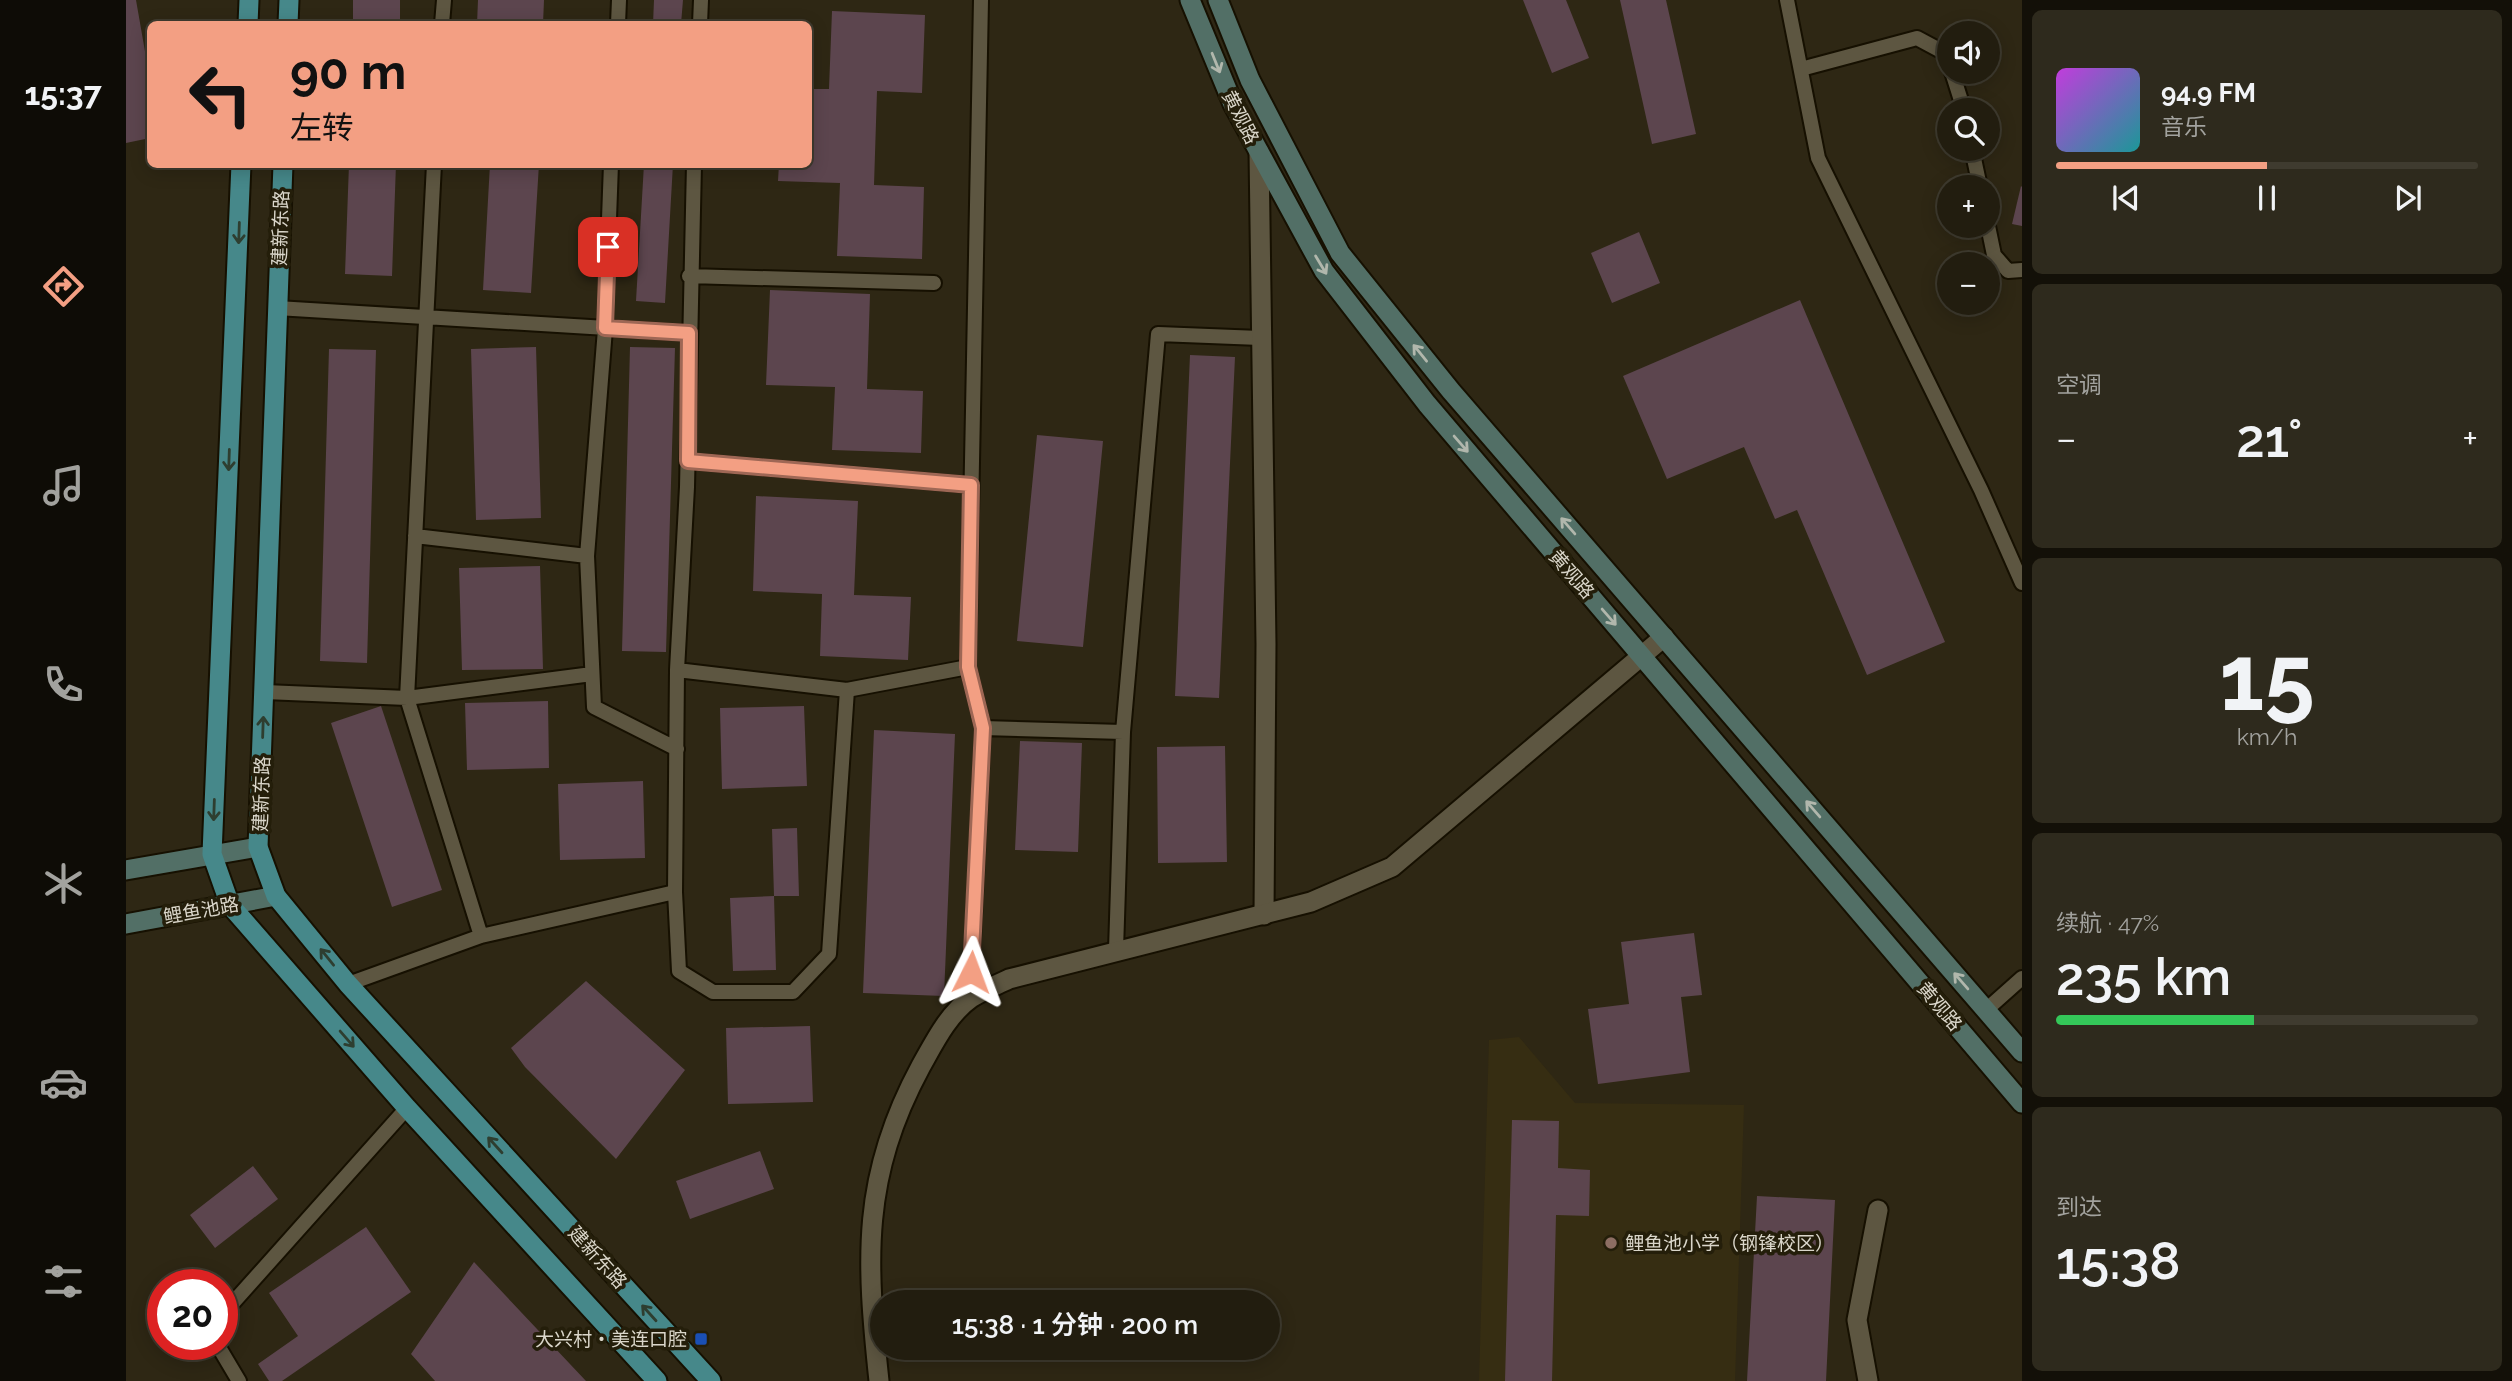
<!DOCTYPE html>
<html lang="zh">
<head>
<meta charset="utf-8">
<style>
	body { margin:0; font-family:Raleway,"Noto Sans SC",sans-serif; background:#2e2a1d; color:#f1f3f6; height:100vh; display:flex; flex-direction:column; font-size:26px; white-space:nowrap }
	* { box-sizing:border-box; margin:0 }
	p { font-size:23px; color:#a2a29e }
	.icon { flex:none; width:38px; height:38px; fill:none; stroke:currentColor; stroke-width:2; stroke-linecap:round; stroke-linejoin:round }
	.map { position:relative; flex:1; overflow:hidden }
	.side { display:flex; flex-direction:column; gap:10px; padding:10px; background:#131008; width:490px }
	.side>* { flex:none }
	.hud { position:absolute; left:21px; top:21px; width:665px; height:147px; border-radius:10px; box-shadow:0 4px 18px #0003,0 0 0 2px #3f3b2f; background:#f39f83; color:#111; overflow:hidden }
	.fabs { position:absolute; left:1811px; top:21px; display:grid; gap:14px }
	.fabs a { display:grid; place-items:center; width:63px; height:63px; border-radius:50%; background:#221d0f; box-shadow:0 4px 18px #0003,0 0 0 2px #3f3b2f; font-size:35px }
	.speed { position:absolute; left:21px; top:1269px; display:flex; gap:14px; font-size:35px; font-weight:700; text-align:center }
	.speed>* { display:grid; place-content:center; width:91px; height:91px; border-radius:50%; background:#221d0f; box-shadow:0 4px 18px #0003,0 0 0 2px #3f3b2f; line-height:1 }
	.speed .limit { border:10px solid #d22; background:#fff; color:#111 }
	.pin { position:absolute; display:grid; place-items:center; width:60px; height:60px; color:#fff; margin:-30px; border-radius:14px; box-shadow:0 4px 10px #0006 }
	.me { position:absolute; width:77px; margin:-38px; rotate:3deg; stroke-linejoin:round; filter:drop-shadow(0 0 5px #0008) }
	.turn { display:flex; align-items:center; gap:24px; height:147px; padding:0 28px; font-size:32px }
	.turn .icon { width:91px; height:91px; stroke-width:2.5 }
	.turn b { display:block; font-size:49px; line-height:60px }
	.big { font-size:52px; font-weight:600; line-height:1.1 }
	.side .card { flex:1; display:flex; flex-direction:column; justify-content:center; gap:10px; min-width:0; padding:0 24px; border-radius:10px; background:#2e2a1d }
	.side .dial { align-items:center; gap:0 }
	.dial b { font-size:91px; line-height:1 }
	.song { display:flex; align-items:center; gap:21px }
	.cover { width:84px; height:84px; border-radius:10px; background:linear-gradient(135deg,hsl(290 70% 55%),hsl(180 70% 35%)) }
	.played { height:7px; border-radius:4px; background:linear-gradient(90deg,#f39f83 50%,#3f3b2f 50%) }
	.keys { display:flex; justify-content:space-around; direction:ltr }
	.heat { display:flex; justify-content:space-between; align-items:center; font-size:38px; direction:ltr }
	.charge { height:10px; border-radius:5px; background:linear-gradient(90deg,#34c759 47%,#3f3b2f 0) }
	.trip { position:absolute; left:744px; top:1290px; width:410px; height:70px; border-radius:35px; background:#221d0f; box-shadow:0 4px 18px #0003,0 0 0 2px #3f3b2f; font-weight:600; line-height:70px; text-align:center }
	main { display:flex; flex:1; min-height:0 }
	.tab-bar { display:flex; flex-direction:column; width:126px; justify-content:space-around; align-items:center; background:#0e0c06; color:#a2a29e }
	.tab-bar .icon { width:49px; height:49px }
	.tab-bar .active { color:#f39f83 }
	.tab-bar b { font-size:32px; color:#f1f3f6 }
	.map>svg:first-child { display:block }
</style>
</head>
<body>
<main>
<nav class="tab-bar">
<b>15:37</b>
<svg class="icon active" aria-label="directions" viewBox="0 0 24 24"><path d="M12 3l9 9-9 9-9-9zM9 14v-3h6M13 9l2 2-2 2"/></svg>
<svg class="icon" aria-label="music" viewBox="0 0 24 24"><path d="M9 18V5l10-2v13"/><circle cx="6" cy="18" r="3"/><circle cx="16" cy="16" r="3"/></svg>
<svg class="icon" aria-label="phone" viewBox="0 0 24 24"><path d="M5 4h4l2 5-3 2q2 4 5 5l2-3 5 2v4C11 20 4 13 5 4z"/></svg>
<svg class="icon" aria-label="climate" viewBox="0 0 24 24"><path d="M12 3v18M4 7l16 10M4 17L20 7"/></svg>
<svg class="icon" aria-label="car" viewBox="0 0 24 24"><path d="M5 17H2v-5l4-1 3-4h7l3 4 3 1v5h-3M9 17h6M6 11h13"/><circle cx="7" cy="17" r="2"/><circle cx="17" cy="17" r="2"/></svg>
<svg class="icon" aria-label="filters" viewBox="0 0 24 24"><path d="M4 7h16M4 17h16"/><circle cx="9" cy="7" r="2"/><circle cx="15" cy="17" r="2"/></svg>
</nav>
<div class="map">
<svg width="1896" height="1381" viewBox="0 0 1896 1381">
	<rect width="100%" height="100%" fill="#2e2714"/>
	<path fill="#362d12" d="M1393 1037 1449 1103 1618 1105 1609 1381H1353L1363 1040Z"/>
	<path fill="#5c454e" d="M0 0H10L24 80V138L0 143Z
		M227 0H274V24H227Z
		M352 0H418L417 24H351Z
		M528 0H557L555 24H527Z
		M1397 0H1440L1463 58 1426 73Z
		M1494 0H1540L1570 134 1526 144Z
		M706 11 799 15 796 93 751 91 748 185 798 187 796 259 711 256 714 183 652 181 653 164H682V89H703Z
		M223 164H270L266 276 219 274Z
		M364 164H413L405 293 357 290Z
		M518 164H547L539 303 510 301Z
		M1895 186 1896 187V226L1886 224Z
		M1513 232 1534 283 1486 303 1465 253Z
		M644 290 744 294 741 389 797 391 795 453 706 450 709 387 640 385Z
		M1674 300 1819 642 1741 675 1671 510 1649 519 1618 447 1541 479 1497 376Z
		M410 347 415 518 350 520 345 349Z
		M504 347 549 348 540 652 496 651Z
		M203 349 250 350 241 663 194 661Z
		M1064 355 1109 357 1093 698 1049 696Z
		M911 435 977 441 957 647 891 641Z
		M630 496 732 501 728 595 785 597 782 660 694 656 696 594 627 591Z
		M414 566 417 669 336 670 333 568Z
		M422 701 423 768 341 770 339 703Z
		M255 706 316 890 266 907 205 723Z
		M678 706 681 786 596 789 594 708Z
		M748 730 829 734 818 996 737 993Z
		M894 741 956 743 952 852 889 850Z
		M1099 746 1101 862 1032 863 1031 747Z
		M517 781 519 858 434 860 432 784Z
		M671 828 673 896H648L646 829Z
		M648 896 650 970 607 971 604 898Z
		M1568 933 1576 995 1555 997 1564 1072 1472 1084 1462 1009 1503 1004 1495 942Z
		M460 981 559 1070 490 1159 399 1067 385 1048Z
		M684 1026 687 1102 602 1104 600 1028Z
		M1386 1120 1433 1121 1432 1168 1464 1170 1463 1216 1430 1215 1426 1381H1379Z
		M634 1151 648 1189 564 1219 550 1181Z
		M127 1166 152 1199 89 1248 64 1215Z
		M1631 1196 1709 1200 1700 1381H1621Z
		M240 1227 285 1292 156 1381H143L132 1364 172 1336 143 1293Z
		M348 1262 460 1381H309L285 1354Z"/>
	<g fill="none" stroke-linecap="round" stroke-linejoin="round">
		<g stroke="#161001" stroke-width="18">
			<path id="service" d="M1661 0 1692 158 1855 490 1896 583
				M316 24 318 0
				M492 24 493 0
				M574 24 575 0
				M1675 69 1791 38 1819 53 1824 65
				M1826 72 1838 110
				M1846 149 1854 187
				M308 164 281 698 355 936
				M485 164 479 329 461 556 468 707 551 749
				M568 164 561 487 551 670 549 892 553 971 587 992H667L703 954 721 690
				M1862 226 1868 255 1882 271 1896 270
				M563 276 808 283
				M151 308 563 333
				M562 461 845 485
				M289 536 461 556
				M551 670 721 690 842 667
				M139 692 281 698 466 674
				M857 728 997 732
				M990 950 997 732 1032 334 1134 338
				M222 984 355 936 549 892
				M844 999 857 728 842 667 855 0
				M1860 1010 1896 978
				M96 1315 281 1108
				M91 1344 113 1381"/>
		</g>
		<g stroke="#161001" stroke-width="23">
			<path id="minor" d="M1133 152 1140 644 1138 915
				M1742 1381 1731 1320 1752 1210"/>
		</g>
		<g stroke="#161001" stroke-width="23">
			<path id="tertiary" d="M753 1381C740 1259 735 1177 795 1066 808 1043 822 1014 845 998 857 990 871 985 883 979L1185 902 1266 867 1538 637"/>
		</g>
		<g stroke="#161001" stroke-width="23">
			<path id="secondary" d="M1064 0 1107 104 1198 271 1301 404 1896 1103
				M1092 0 1124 80 1214 253 1325 391 1896 1052
				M0 870 132 847
				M0 924 150 896"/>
		</g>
		<g stroke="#161001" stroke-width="23">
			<path id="primary" d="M122 24 123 0
				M162 24 163 0
				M115 164 86 854 104 905 281 1108 531 1381
				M157 164 132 847 150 896 222 984 585 1381"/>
		</g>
		<use href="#service" stroke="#5d5641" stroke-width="14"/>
		<use href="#minor" stroke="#5d5641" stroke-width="19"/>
		<use href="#tertiary" stroke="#5d5641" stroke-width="19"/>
		<use href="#secondary" stroke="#526f66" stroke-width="19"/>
		<use href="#primary" stroke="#46888a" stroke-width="19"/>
	</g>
	<defs><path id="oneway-shaft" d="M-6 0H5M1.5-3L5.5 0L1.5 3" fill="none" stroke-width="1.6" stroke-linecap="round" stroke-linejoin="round" transform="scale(1.75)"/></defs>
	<g stroke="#b1b7ac">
		<use href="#oneway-shaft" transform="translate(1090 63) rotate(68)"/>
		<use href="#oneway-shaft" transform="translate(1195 265) rotate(59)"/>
		<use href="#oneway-shaft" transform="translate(1294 353) rotate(-129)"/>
		<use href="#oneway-shaft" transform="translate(1335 444) rotate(49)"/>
		<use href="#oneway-shaft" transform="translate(1442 526) rotate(-131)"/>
		<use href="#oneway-shaft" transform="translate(1483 617) rotate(49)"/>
		<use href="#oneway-shaft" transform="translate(1687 809) rotate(-131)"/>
		<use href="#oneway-shaft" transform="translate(1835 981) rotate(-131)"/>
	</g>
	<g stroke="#2e3e30">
		<use href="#oneway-shaft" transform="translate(113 233) rotate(92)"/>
		<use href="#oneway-shaft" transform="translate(103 460) rotate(92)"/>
		<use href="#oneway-shaft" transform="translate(137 727) rotate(-88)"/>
		<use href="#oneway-shaft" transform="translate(88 810) rotate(92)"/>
		<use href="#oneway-shaft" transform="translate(201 957) rotate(-129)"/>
		<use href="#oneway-shaft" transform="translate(221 1039) rotate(49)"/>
		<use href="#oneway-shaft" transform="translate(369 1145) rotate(-132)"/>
		<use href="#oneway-shaft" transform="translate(523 1313) rotate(-132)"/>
	</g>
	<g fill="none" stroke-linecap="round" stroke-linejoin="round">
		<g stroke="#9e6755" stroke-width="18">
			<path id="route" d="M482 247 479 328 563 333 562 461 845 485 842 667 857 728 845 972"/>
		</g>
		<use href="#route" stroke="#f39f83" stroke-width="12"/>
	</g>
	<circle fill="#8d6e63" stroke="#241e0a" stroke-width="2.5" cx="1485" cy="1243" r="7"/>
	<rect fill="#1a4fb4" stroke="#241e0a" stroke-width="2.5" x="568" y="1332" width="14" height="14" rx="3.5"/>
	<g text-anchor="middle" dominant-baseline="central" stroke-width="7" stroke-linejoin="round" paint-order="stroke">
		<g font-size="19" fill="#dad6ca" stroke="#241e0a">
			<text transform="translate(1115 117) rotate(63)">黄观路</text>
			<text transform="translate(154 228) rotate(-88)">建新东路</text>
			<text transform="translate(1446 574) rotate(49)">黄观路</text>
			<text transform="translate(135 794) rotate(-88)">建新东路</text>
			<text transform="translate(75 910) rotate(-10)">鲤鱼池路</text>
			<text transform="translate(1814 1006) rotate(50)">黄观路</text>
			<text transform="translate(472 1257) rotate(48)">建新东路</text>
		</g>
		<g font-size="19" fill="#dad6ca" stroke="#241e0a" text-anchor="start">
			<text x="1499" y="1243">鲤鱼池小学（钢锋校区）</text>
			<text x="561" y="1339" text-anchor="end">大兴村‧美连口腔</text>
		</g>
	</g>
</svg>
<div class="fabs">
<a><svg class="icon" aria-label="sound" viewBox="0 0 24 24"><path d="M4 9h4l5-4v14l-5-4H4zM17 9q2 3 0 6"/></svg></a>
<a><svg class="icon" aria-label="search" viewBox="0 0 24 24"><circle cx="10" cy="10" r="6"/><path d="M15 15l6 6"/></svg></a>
<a>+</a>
<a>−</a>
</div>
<div class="speed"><div class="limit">20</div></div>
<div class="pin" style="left:482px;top:247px;background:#d93025"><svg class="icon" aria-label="arrive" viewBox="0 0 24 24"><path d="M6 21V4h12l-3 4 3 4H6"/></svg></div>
<svg class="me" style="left:845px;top:972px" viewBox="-20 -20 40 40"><path d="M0-17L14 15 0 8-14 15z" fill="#f39f83" stroke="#fff" stroke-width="4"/></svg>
<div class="trip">15:38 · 1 分钟 · 200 m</div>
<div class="hud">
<div class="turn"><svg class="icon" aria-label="left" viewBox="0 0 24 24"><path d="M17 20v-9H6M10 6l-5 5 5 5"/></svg><div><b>90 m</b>左转</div></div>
</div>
</div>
<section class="side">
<div class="card">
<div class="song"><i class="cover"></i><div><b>94.9 FM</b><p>音乐</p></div></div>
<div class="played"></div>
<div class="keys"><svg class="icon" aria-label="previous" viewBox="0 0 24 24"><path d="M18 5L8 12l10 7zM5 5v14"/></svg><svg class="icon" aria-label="pause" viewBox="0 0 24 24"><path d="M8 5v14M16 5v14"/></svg><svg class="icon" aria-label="next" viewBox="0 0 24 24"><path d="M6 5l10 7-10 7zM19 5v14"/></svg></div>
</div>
<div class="card"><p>空调</p>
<div class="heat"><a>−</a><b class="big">21°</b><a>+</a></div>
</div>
<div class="card dial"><b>15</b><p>km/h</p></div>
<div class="card"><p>续航 · 47%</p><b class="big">235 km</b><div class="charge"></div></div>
<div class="card"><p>到达</p><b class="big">15:38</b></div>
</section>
</main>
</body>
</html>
